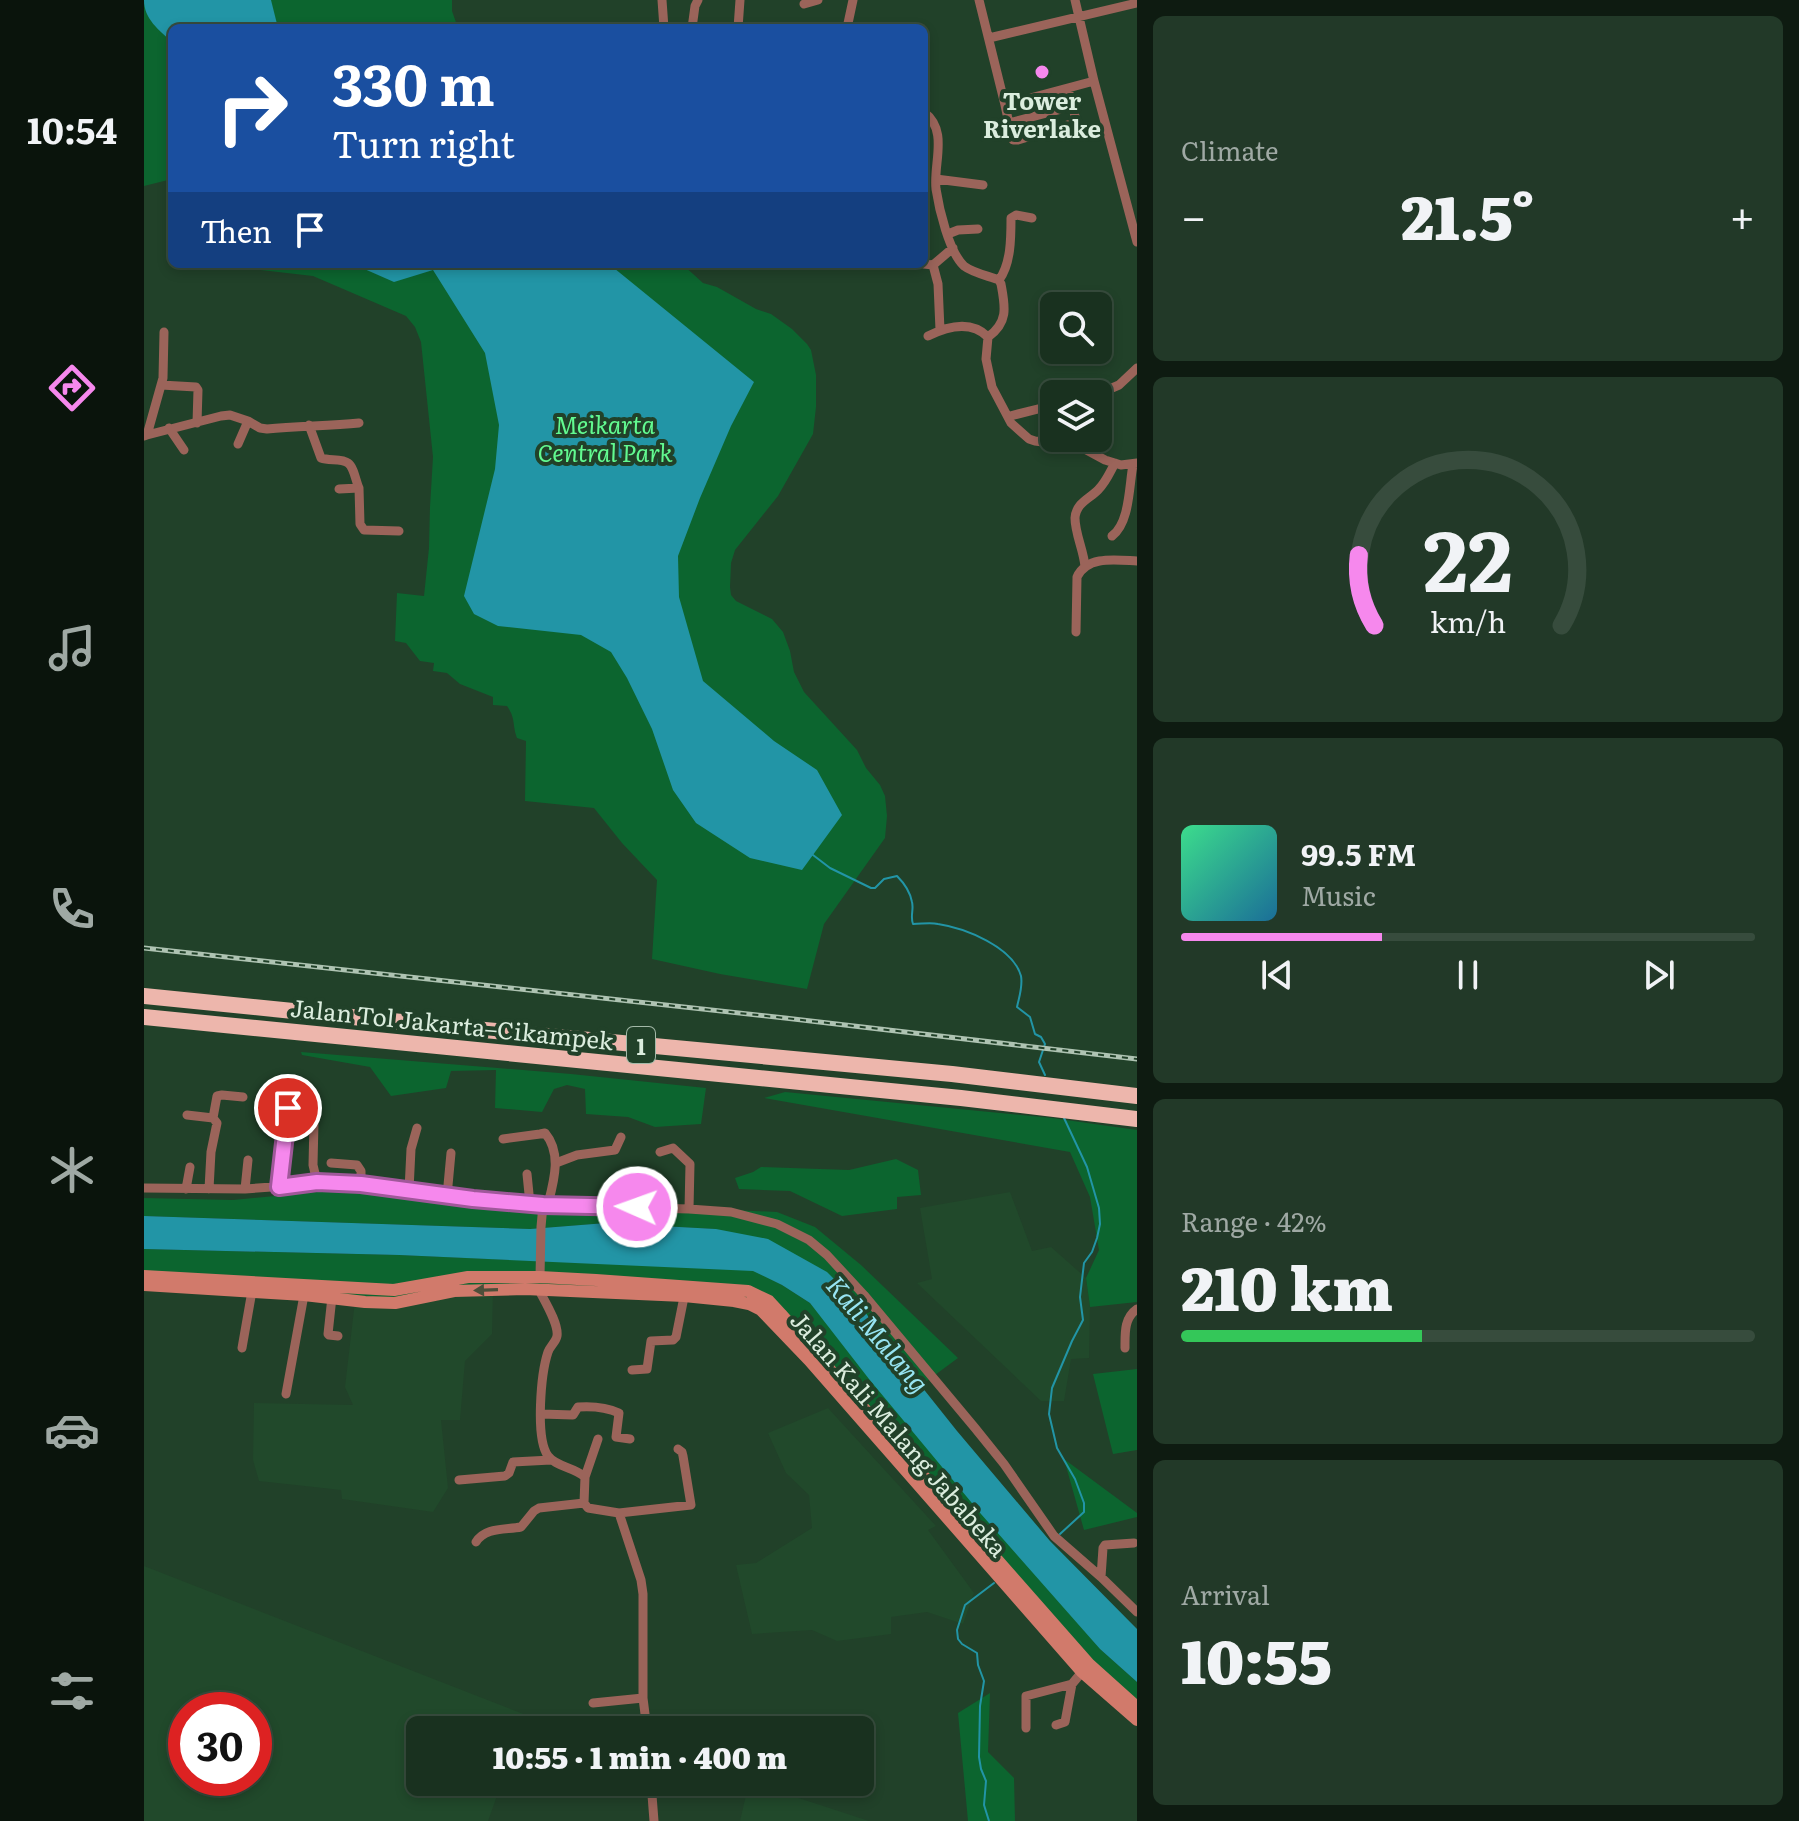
<!DOCTYPE html>
<html lang="en">
<head>
<meta charset="utf-8">
<style>
	body { margin:0; font-family:Literata,serif; background:#223928; color:#f1f3f6; height:100vh; display:flex; flex-direction:column; font-size:30px; white-space:nowrap }
	* { box-sizing:border-box; margin:0 }
	p { font-size:26px; color:#9fa9a4 }
	.icon { flex:none; width:44px; height:44px; fill:none; stroke:currentColor; stroke-width:2; stroke-linecap:round; stroke-linejoin:round }
	.map { position:relative; flex:1; overflow:hidden }
	.drawer { display:flex; flex-direction:column; gap:16px; padding:16px; background:#0e1b11; width:662px }
	.drawer>* { flex:none }
	.hud { position:absolute; left:24px; top:24px; width:760px; height:244px; border-radius:12px; box-shadow:0 4px 12px #0003,0 0 0 2px #374c3d; background:#1a4fa0; color:#fff; overflow:hidden }
	.buttons { position:absolute; left:896px; top:292px; display:grid; gap:16px }
	.buttons a { display:grid; place-items:center; width:72px; height:72px; border-radius:12px; background:#19311f; box-shadow:0 4px 12px #0003,0 0 0 2px #374c3d; font-size:40px }
	.speed { position:absolute; left:24px; top:1692px; display:flex; gap:16px; font-size:40px; font-weight:700; text-align:center }
	.speed>* { display:grid; place-content:center; width:104px; height:104px; border-radius:50%; background:#19311f; box-shadow:0 4px 12px #0003,0 0 0 2px #374c3d; line-height:1 }
	.speed .limit { border:12px solid #d22; background:#fff; color:#111 }
	.pin { position:absolute; display:grid; place-items:center; width:68px; height:68px; color:#fff; margin:-34px; border:4px solid #fff; border-radius:50%; box-shadow:0 2px 8px #0007 }
	.me { position:absolute; width:88px; margin:-44px; rotate:272deg; stroke-linejoin:round; filter:drop-shadow(0 0 6px #0008) }
	.turn { display:flex; align-items:center; gap:28px; height:168px; padding:0 32px; font-size:36px }
	.turn .icon { width:104px; height:104px; stroke-width:2.5 }
	.turn b { display:block; font-size:56px; line-height:68px }
	.then { display:flex; align-items:center; height:76px; padding:0 32px; background:#0003; gap:16px; font-size:30px }
	.big { font-size:60px; font-weight:800; line-height:1.1 }
	.drawer .card { flex:1; display:flex; flex-direction:column; justify-content:center; gap:12px; min-width:0; padding:0 28px; border-radius:12px; background:#223928 }
	.drawer .dial { align-items:center; gap:0 }
	.dial svg { height:208px; overflow:visible; fill:none; stroke:#374c3d; stroke-width:7; stroke-linecap:round; text-anchor:middle }
	.dial text { fill:#f1f3f6; stroke:none }
	.song { display:flex; align-items:center; gap:24px }
	.cover { width:96px; height:96px; border-radius:12px; background:linear-gradient(135deg,hsl(150 70% 55%),hsl(200 70% 35%)) }
	.played { height:8px; border-radius:4px; background:linear-gradient(90deg,#f688ed 35%,#374c3d 35%) }
	.keys { display:flex; justify-content:space-around; direction:ltr }
	.heat { display:flex; justify-content:space-between; align-items:center; font-size:44px; direction:ltr }
	.charge { height:12px; border-radius:6px; background:linear-gradient(90deg,#34c759 42%,#374c3d 0) }
	.trip { position:absolute; left:262px; top:1716px; width:468px; height:80px; border-radius:12px; background:#19311f; box-shadow:0 4px 12px #0003,0 0 0 2px #374c3d; font-weight:800; line-height:80px; text-align:center }
	main { display:flex; flex:1; min-height:0 }
	.menu { display:flex; flex-direction:column; width:144px; justify-content:space-around; align-items:center; background:#0a140c; color:#9fa9a4 }
	.menu .icon { width:56px; height:56px }
	.menu .active { color:#f688ed }
	.menu b { font-size:36px; color:#f1f3f6 }
	.map>svg:first-child { display:block }
</style>
</head>
<body>
<main>
<nav class="menu">
<b>10:54</b>
<svg class="icon active" aria-label="directions" viewBox="0 0 24 24"><path d="M12 3l9 9-9 9-9-9zM9 14v-3h6M13 9l2 2-2 2"/></svg>
<svg class="icon" aria-label="music" viewBox="0 0 24 24"><path d="M9 18V5l10-2v13"/><circle cx="6" cy="18" r="3"/><circle cx="16" cy="16" r="3"/></svg>
<svg class="icon" aria-label="phone" viewBox="0 0 24 24"><path d="M5 4h4l2 5-3 2q2 4 5 5l2-3 5 2v4C11 20 4 13 5 4z"/></svg>
<svg class="icon" aria-label="climate" viewBox="0 0 24 24"><path d="M12 3v18M4 7l16 10M4 17L20 7"/></svg>
<svg class="icon" aria-label="car" viewBox="0 0 24 24"><path d="M5 17H2v-5l4-1 3-4h7l3 4 3 1v5h-3M9 17h6M6 11h13"/><circle cx="7" cy="17" r="2"/><circle cx="17" cy="17" r="2"/></svg>
<svg class="icon" aria-label="filters" viewBox="0 0 24 24"><path d="M4 7h16M4 17h16"/><circle cx="9" cy="7" r="2"/><circle cx="15" cy="17" r="2"/></svg>
</nav>
<div class="map">
<svg width="993" height="1821" viewBox="0 0 993 1821">
	<rect width="100%" height="100%" fill="#214129"/>
	<path fill="#21492b" fill-rule="evenodd" d="M866 1192 888 1251 907 1247 942 1278 946 1307 945 1358 927 1359 920 1401H897L773 1283 788 1279 776 1208Z
		M349 1290 348 1334 321 1361 316 1420H297L304 1488 289 1512 198 1499 197 1490 115 1481 109 1460 110 1403 209 1405 201 1387 211 1301Z
		M684 1408 792 1526 784 1530 830 1593 819 1624 783 1612 747 1617V1634L693 1641 668 1630 608 1634 592 1565 612 1563 668 1528 665 1495 642 1473 624 1433Z
		M0 1566 382 1715 377 1730H276V1782H358L344 1821H0ZM110 1710V1778H42V1710Z
		M605 1782H606L725 1821H596Z"/>
	<path fill="#0c652f" d="M0 0H308V11L314 28H28V179L0 186Z
		M93 264H538L559 283 573 287 612 309 627 314 648 329 663 344 667 350 672 375V407L669 434 634 496 591 550 587 563 586 587 587 595 592 601 628 619 639 632 646 651 650 672 660 692 713 750 722 768 736 785 741 796 743 816 741 838 680 924 663 989 576 974 508 959 513 880 478 843 450 808 381 801 382 741 373 738C368 724 372 719 363 706L349 705V697L316 684 303 673 289 671 290 663 276 661 262 643 251 641 253 593 280 596 285 548 286 507 289 457 277 342 271 327 262 316 169 276 99 268Z
		M157 1052 427 1074 562 1088 557 1124 511 1127 484 1117 442 1114 441 1089 423 1085 410 1089 398 1112 351 1108 352 1070 307 1071 302 1088 247 1096 226 1067 158 1055Z
		M641 1092 908 1118 993 1130V1302L946 1307 942 1278 955 1250 946 1197 926 1152 620 1098Z
		M752 1159 774 1170 777 1195 753 1197V1209L698 1216 646 1191 595 1189 591 1178 609 1172 617 1167 705 1170Z
		M195 1190 368 1206 548 1208 633 1212 671 1227 717 1265 814 1358 776 1386 572 1229 462 1223 386 1229 0 1216V1198L89 1200Z
		M0 1249 255 1255 609 1270 638 1285 666 1303 956 1649 993 1682V1719L665 1360 605 1304 381 1289 251 1303 0 1285Z
		M993 1369V1450L969 1454 949 1374Z
		M920 1459 993 1513V1517L940 1530Z
		M846 1693 844 1752 870 1778 871 1821H824L814 1713Z"/>
	<path fill="#2295a6" d="M0 0H127L134 28H28V42C15 30 0 19 0 0Z
		M209 264H465L610 382 587 426 556 498 534 556 535 597 559 681 630 741 673 770 698 815 658 870 606 858 552 823 529 790 508 729 483 678 467 652 437 635 354 626 330 614 320 596 351 469 355 425 341 353 289 270 250 282Z
		M0 1216 386 1229 462 1223 572 1229 624 1239 683 1272 715 1304 758 1362 813 1431 906 1541 993 1629V1682L956 1649 837 1514 725 1379 666 1303 638 1285 609 1271 255 1255 0 1249Z"/>
	<g fill="none" stroke-linecap="round" stroke-linejoin="round">
		<path stroke="#2295a6" stroke-width="2" d="M669 855 686 868 727 888H731L740 879 753 876C760 883 766 891 768 902 770 910 766 916 769 924 778 924 786 922 794 924 821 928 869 947 877 976 879 987 875 997 873 1007L886 1017 891 1034 897 1037 901 1044 895 1062 901 1075
			M916 1534 940 1512V1503L931 1479 913 1448 905 1414 908 1388 928 1341 939 1320 936 1297 940 1263 948 1252 953 1238 956 1224 955 1208 943 1167 920 1118
			M845 1821 840 1805 842 1781 837 1769 835 1757 836 1706 840 1681 834 1665 833 1653 818 1644 814 1639 813 1630 821 1605 850 1583"/>
		<path stroke="#9b645a" stroke-width="9" d="M518 0 520 28
			M835 0 861 105 950 81 993 242
			M931 0 950 81
			M660 4 674 0
			M548 28 551 6 554 0
			M594 28 596 0
			M703 28 709 0
			M845 38 993 3
			M861 105 868 138 869 140H874L930 123 932 120 924 89
			M780 112C805 131 789 163 792 189 795 209 805 252 820 266 829 273 845 276 855 280L857 284C861 306 865 322 844 337L842 359 848 387 867 423 885 439 891 441 937 447 961 460 977 465 993 463
			M865 123 929 106
			M792 179 839 185
			M804 234 814 230 834 229
			M780 264 789 265 809 248
			M789 265 794 284 796 330
			M855 280C867 264 867 238 867 218L872 215 888 218
			M784 336C804 326 827 320 844 337
			M17 385 52 387 54 390 53 423
			M954 394 975 385 993 368
			M866 416 910 405
			M104 421 116 428 123 429C154 426 184 426 215 423
			M165 425 177 458C185 461 198 458 204 463 210 467 212 482 215 488L195 489
			M25 428 40 450
			M3 435 77 416 86 415 104 421 94 444
			M0 436 3 435 19 378 20 332
			M215 488 216 524 220 530 255 531
			M968 536C986 523 985 485 989 465
			M941 567C940 551 931 534 931 518 932 503 945 499 954 490 962 482 966 472 971 463
			M932 632 933 577C943 555 973 560 993 561
			M43 1115 69 1118
			M170 1122 169 1165 173 1182
			M359 1139 396 1134 401 1133C418 1153 410 1181 404 1204
			M516 1152 529 1148 546 1164 545 1209
			M187 1163 213 1165 217 1171V1184
			M412 1163 433 1155 471 1150 477 1137
			M383 1174 386 1204
			M135 1187 143 1130V1095
			M0 1188 101 1189 156 1185 173 1182 217 1184 329 1199 399 1205 545 1209 587 1212 633 1224 665 1240 683 1255 720 1295 831 1428 860 1464 910 1536 957 1577 993 1612
			M42 1189 46 1167
			M65 1189 67 1152 73 1123 69 1118 73 1096 78 1095 99 1097
			M101 1189 104 1160
			M265 1190 267 1149 273 1128
			M303 1196 307 1153
			M396 1277 397 1227 399 1205
			M395 1290C400 1300 415 1324 413 1336 412 1342 406 1346 404 1352 397 1373 391 1438 404 1456 412 1467 430 1467 441 1477L440 1503 444 1508 475 1513 497 1580 499 1594V1698L503 1730
			M188 1297 184 1334 185 1335 194 1336
			M98 1348 108 1291
			M981 1348C981 1333 980 1318 993 1309
			M488 1370 503 1369 507 1341 529 1340 532 1337 541 1292
			M142 1394 160 1295
			M397 1414 429 1415 434 1407C448 1406 462 1407 475 1413L472 1437 486 1439
			M441 1477 454 1439
			M315 1480 361 1476 365 1473 369 1462 407 1460
			M475 1513 547 1505 539 1456 538 1452 534 1449
			M332 1542C341 1527 361 1530 377 1527L390 1511 395 1508 440 1503
			M957 1577 959 1548 961 1545 990 1543
			M449 1703 499 1698
			M912 1725 921 1722 928 1684
			M882 1728V1696L928 1684 938 1672
			M458 1730 503 1725
			M507 1782 510 1821"/>
		<path stroke="#d17a6b" stroke-width="12" d="M0 1276 250 1290 324 1277H396L452 1280 604 1291 625 1301 637 1314 945 1664 993 1707
			M0 1285 160 1295 221 1302 251 1303 310 1291 381 1289 540 1296 590 1301 605 1304 617 1310 665 1360 938 1672 993 1720"/>
		<path stroke="#edb6ac" stroke-width="16" d="M0 996 298 1026 808 1074 993 1096
			M0 1017 817 1098 993 1119"/>
		<g stroke="#aec3b2" stroke-width="5">
			<path id="rail" d="M0 948 641 1018 993 1059"/>
		</g>
		<use href="#rail" stroke="#214129" stroke-width="2" stroke-dasharray="6" stroke-linecap="butt"/>
	</g>
	<defs><path id="oneway-solid" d="M-6-.8H1V-3.2L6.5 0L1 3.2V.8H-6Z" transform="scale(2)"/></defs>
	<use fill="#4d4f3a" href="#oneway-solid" transform="translate(342 1290) rotate(178)"/>
	<g fill="none" stroke-linecap="round" stroke-linejoin="round">
		<g stroke="#a0589a" stroke-width="20">
			<path id="route" d="M144 1108 135 1187 173 1182 217 1184 329 1199 399 1205 493 1207"/>
		</g>
		<use href="#route" stroke="#f688ed" stroke-width="14"/>
	</g>
	<circle fill="#f688ed" stroke="#214129" stroke-width="3" cx="898" cy="72" r="8"/>
	<g text-anchor="middle" dominant-baseline="central" stroke-width="8" stroke-linejoin="round" paint-order="stroke">
		<rect fill="#214129" stroke="#a3b9a8" stroke-width="2" x="483" y="1027" width="28" height="36" rx="6"/>
		<g font-size="22" font-weight="bold" fill="#dbedde">
			<text x="497" y="1045">1</text>
		</g>
		<g font-size="24" font-weight="bold" fill="#dbedde" stroke="#214129">
			<text x="898" y="99">Tower<tspan x="898" dy="28">Riverlake</tspan></text>
		</g>
		<g font-size="24" font-style="italic" fill="#62fa90" stroke="#214129">
			<text x="461" y="423">Meikarta<tspan x="461" dy="28">Central Park</tspan></text>
		</g>
		<g font-size="24" fill="#dbedde" stroke="#214129">
			<text transform="translate(308 1023) rotate(6)">Jalan Tol Jakarta–Cikampek</text>
			<text transform="translate(756 1433) rotate(49)">Jalan Kali Malang Jababeka</text>
		</g>
		<g font-size="26" font-style="italic" fill="#97e4f2" stroke="#214129">
			<text transform="translate(735 1333) rotate(50)">Kali Malang</text>
		</g>
	</g>
</svg>
<div class="buttons">
<a><svg class="icon" aria-label="search" viewBox="0 0 24 24"><circle cx="10" cy="10" r="6"/><path d="M15 15l6 6"/></svg></a>
<a><svg class="icon" aria-label="layers" viewBox="0 0 24 24"><path d="M12 4l9 5-9 5-9-5zM3 14l9 5 9-5"/></svg></a>
</div>
<div class="speed"><div class="limit">30</div></div>
<div class="pin" style="left:144px;top:1108px;background:#d93025"><svg class="icon" aria-label="arrive" viewBox="0 0 24 24"><path d="M6 21V4h12l-3 4 3 4H6"/></svg></div>
<svg class="me" style="left:493px;top:1207px" viewBox="-20 -20 40 40"><circle r="17" fill="#f688ed" stroke="#fff" stroke-width="3"/><path d="M0-11L8 9 0 5-8 9z" fill="#fff"/></svg>
<div class="trip">10:55 · 1 min · 400 m</div>
<div class="hud">
<div class="turn"><svg class="icon" aria-label="right" viewBox="0 0 24 24"><path d="M7 20v-9h11M14 6l5 5-5 5"/></svg><div><b>330 m</b>Turn right</div></div>
<div class="then">Then<svg class="icon" aria-label="arrive" viewBox="0 0 24 24"><path d="M6 21V4h12l-3 4 3 4H6"/></svg></div>
</div>
</div>
<section class="drawer">
<div class="card"><p>Climate</p>
<div class="heat"><a>−</a><b class="big">21.5°</b><a>+</a></div>
</div>
<div class="card dial"><svg viewBox="0 0 100 80">
<path d="M14 69A42 42 0 1 1 86 69"/>
<path d="M14 69A42 42 0 0 1 8 42" stroke="#f688ed"/>
<text x="50" y="56" font-size="32" font-weight="700">22</text>
<text x="50" y="72" font-size="11">km/h</text>
</svg></div>
<div class="card">
<div class="song"><i class="cover"></i><div><b>99.5 FM</b><p>Music</p></div></div>
<div class="played"></div>
<div class="keys"><svg class="icon" aria-label="previous" viewBox="0 0 24 24"><path d="M18 5L8 12l10 7zM5 5v14"/></svg><svg class="icon" aria-label="pause" viewBox="0 0 24 24"><path d="M8 5v14M16 5v14"/></svg><svg class="icon" aria-label="next" viewBox="0 0 24 24"><path d="M6 5l10 7-10 7zM19 5v14"/></svg></div>
</div>
<div class="card"><p>Range · 42%</p><b class="big">210 km</b><div class="charge"></div></div>
<div class="card"><p>Arrival</p><b class="big">10:55</b></div>
</section>
</main>
</body>
</html>
